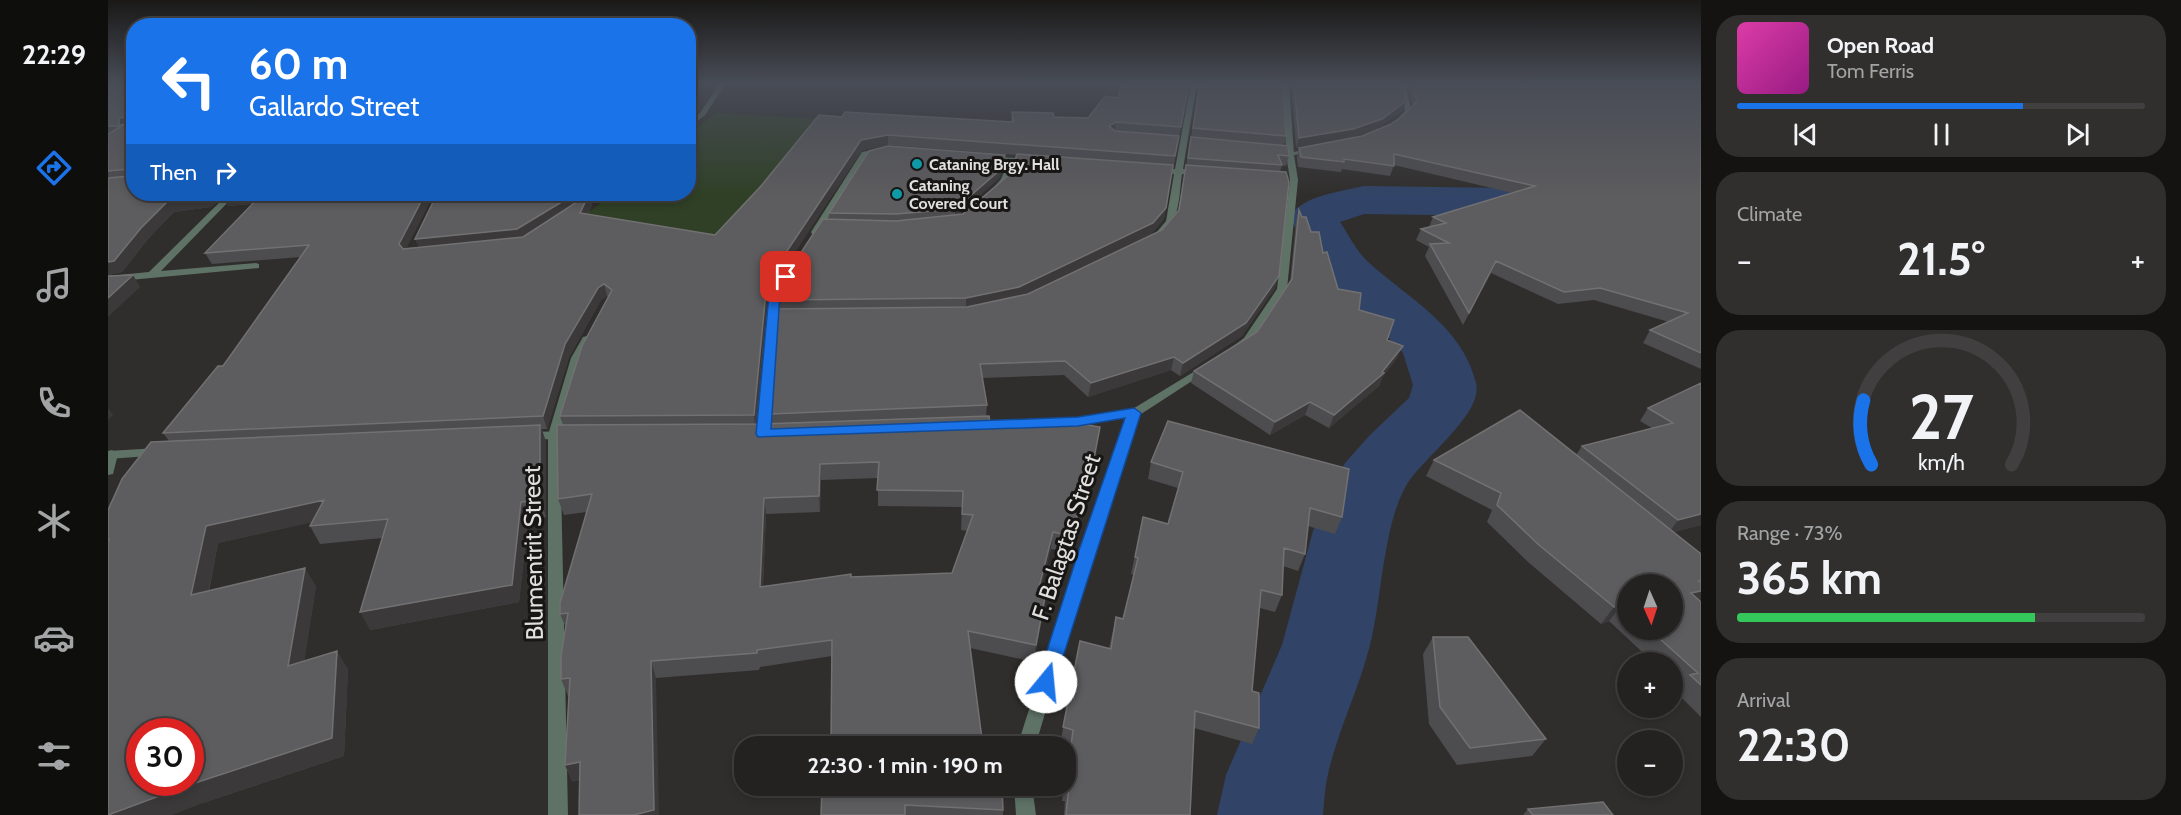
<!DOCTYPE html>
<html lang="en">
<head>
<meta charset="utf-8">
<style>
	body { margin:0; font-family:Cabin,sans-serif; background:#302f2e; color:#f1f3f6; height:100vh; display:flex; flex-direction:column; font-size:22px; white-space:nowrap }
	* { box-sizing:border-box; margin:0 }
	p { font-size:20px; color:#a3a4a5 }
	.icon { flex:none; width:33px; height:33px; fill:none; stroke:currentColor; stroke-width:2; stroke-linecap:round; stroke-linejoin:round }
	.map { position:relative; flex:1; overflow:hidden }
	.sheet { display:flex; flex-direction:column; gap:15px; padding:15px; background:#141312; width:480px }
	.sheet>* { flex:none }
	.hud { position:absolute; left:18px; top:18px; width:570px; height:183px; border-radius:24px; box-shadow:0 3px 9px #0003,0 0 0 2px #413f3f; background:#1a73e8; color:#fff; overflow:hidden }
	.needle { width:39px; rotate:177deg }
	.controls { position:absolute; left:1509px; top:574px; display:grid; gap:12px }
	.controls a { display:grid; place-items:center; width:66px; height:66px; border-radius:50%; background:#242221; box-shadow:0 3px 9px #0003,0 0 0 2px #413f3f; font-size:30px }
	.speed { position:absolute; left:18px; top:718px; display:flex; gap:12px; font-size:30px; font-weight:700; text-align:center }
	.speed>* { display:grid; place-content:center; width:78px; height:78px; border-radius:50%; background:#242221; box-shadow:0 3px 9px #0003,0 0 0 2px #413f3f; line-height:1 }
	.speed .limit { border:9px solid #d22; background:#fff; color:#111 }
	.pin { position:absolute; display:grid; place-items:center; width:51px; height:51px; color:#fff; margin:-26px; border-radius:12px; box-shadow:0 3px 9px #0006 }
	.me { position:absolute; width:66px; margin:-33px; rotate:17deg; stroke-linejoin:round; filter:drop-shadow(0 0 4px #0008) }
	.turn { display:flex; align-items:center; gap:21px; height:126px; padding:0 24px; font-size:27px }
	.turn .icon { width:78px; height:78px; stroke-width:2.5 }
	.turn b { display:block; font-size:42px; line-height:51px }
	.then { display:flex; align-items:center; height:57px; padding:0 24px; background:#0003; gap:12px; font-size:22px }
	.big { font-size:45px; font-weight:700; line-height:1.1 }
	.sheet .card { flex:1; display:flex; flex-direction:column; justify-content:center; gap:9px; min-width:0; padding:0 21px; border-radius:24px; background:#302f2e }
	.sheet .dial { align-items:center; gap:0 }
	.dial svg { height:156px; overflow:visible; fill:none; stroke:#413f3f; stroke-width:7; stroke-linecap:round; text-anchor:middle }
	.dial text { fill:#f1f3f6; stroke:none }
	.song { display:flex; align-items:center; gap:18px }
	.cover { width:72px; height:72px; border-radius:9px; background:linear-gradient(135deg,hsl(320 70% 55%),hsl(310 70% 35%)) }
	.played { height:6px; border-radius:3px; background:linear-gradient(90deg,#1a73e8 70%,#413f3f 70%) }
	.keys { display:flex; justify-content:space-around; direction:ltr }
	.heat { display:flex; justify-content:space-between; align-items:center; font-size:33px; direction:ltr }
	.charge { height:9px; border-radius:4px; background:linear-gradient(90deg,#34c759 73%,#413f3f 0) }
	.trip { position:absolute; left:626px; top:736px; width:342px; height:60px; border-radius:24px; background:#242221; box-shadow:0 3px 9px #0003,0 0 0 2px #413f3f; font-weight:700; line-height:60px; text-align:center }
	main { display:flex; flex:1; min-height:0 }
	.tabs { display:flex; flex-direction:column; width:108px; justify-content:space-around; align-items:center; background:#0e0e0d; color:#a3a4a5 }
	.tabs .icon { width:42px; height:42px }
	.tabs .active { color:#1a73e8 }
	.tabs b { font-size:27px; color:#f1f3f6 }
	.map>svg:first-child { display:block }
</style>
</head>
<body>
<main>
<nav class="tabs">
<b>22:29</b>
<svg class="icon active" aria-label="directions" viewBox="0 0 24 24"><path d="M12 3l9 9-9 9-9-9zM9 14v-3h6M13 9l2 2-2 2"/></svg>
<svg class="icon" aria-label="music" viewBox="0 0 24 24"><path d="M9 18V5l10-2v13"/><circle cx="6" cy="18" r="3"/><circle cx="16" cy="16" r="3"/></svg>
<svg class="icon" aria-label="phone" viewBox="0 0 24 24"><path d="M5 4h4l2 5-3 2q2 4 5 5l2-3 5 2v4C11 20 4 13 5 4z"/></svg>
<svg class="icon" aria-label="climate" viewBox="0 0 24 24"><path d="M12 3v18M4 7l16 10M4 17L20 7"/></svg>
<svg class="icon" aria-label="car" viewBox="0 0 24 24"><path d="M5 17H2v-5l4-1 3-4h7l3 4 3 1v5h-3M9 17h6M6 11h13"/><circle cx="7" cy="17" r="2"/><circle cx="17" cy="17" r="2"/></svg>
<svg class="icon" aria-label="filters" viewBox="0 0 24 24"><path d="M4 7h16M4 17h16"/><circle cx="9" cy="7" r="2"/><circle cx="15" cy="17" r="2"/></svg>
</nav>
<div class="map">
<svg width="1593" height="815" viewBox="0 0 1593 815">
	<rect width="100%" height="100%" fill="#302e2c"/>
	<path fill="#2f4026" d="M608 113 715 119 603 242 473 218 505 194H580L581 134Z"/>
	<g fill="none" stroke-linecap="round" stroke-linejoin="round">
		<path fill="#314467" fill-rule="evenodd" d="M1256 186 1464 189 1480 193 1487 203 1480 213 1464 217 1256 214 1232 222C1240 234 1248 250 1258 260 1299 298 1354 325 1368 383 1376 414 1313 459 1298 486 1275 526 1274 598 1262 645 1251 689 1230 730 1220 774 1217 787 1216 802 1215 815H1109L1118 775 1174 645 1205 531 1226 481 1237 463 1262 435 1301 398 1305 385 1295 353 1269 325 1218 280 1181 217C1196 195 1231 192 1256 186Z"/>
		<path fill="#5e7266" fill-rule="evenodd" d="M612 83H618L597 115 580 128V122L592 113Z
			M1083 83H1089L1075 169 1092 171 1096 173 1092 175 1074 174C1071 194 1072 226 1052 236L1048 233 1058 221 1066 174 1049 172 1045 170 1049 168 1067 169Z
			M1175 83H1181L1186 154 1182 156 1178 154Z
			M775 148 779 150 778 152 760 156 710 234H704L703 232 754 152Z
			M879 156 921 159 925 161 921 163 907 162 901 180 888 192 884 190 893 179 900 162 879 160Z
			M120 194H128L53 271 148 263 151 264V268L0 282V276L41 272Z
			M487 194H496L472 211H466V207Z
			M681 269 686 272 672 294 661 434 655 438 649 434 662 294 678 270Z
			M479 336 484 339 475 358 452 435 460 815H440V435L463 358 475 337Z
			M1026 409 1032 413 985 553 927 747H909L971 553 1020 413Z
			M4 450 10 454 5 474 0 475V451Z
			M906 786H924L928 815H908Z"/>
		<path fill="#5e7266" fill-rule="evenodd" d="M1292 83H1298L1303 111 1288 127 1284 125 1297 111Z
			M1206 147H1209V151L1186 155 1190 180 1179 289 1144 342 1136 347H1128L1127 345 1136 338 1169 289 1182 180 1178 154Z
			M1097 365 1103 368 1101 370 1030 416 970 426 925 428 919 424 925 420 970 418 1023 410Z
			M466 431 470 432 472 435 470 438 421 440 415 436 421 432Z
			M50 448 55 449 56 452 55 455 0 459V451Z"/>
	</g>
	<path fill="#4d4c4f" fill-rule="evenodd" d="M0 83H26V194H326L298 248 311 247 307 239 482 197 484 205 480 214 607 235 734 117 903 122 904 112 946 117 980 118 1010 98 1081 83 1056 219 1043 234 919 295 1054 230 1070 210 1083 138 1091 83H1090H1175L1178 136 1176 146 1181 156 1178 166 1174 165 1172 172 1167 288 1134 336 1072 376 1063 370 980 397 956 375 874 378 879 405 878 416 882 423 992 427 982 480 979 479 961 552 943 549 932 591 938 592 926 662 862 648 723 741 724 656 652 667 651 670 548 678 472 780 464 781 457 765 461 696H460L453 679 458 628 452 614 478 512 456 515 450 499 455 425 452 416 500 297 499 296 493 300 461 357 439 429H434L438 442V517L420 520 411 602 262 630 274 538 212 544 202 526 204 522 110 543 101 591 208 586 196 661 240 669 236 756 95 803 61 441 55 433 115 366 193 257 104 264 97 253 144 204 120 206 115 197 103 207 66 212 40 239 14 272 0 275ZM780 145 909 155 902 174 855 214 850 215 891 178 897 162V155L721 213V220L671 300 672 309 662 414 663 424H648L660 293 754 150ZM770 478V506L854 507 853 530 860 531 844 573 743 577 655 586 658 514 712 512 713 480Z
		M1183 83H1294L1295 110 1270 128 1242 138 1254 136 1283 124 1296 115 1304 106 1299 83H1593V369L1535 343 1542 330 1561 322 1486 300 1450 304 1383 273 1355 325 1317 256 1321 247 1308 240 1313 229 1321 227 1325 217 1405 193 1286 165 1282 176 1234 169 1233 172 1190 167 1189 158 1191 148 1237 139 1188 148Z
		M1191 210 1194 217 1215 253 1230 289 1279 340 1289 358 1275 376 1271 386 1221 428 1197 415 1162 435 1083 383 1086 371 1149 332 1182 283 1188 221Z
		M1593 383V525L1565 532 1593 554V599L1591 600 1593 602V717L1567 691 1571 686 1564 680V663H1546L1501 621 1493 624 1420 562 1379 522 1384 510 1318 476 1326 460 1468 455 1474 446 1544 428 1532 421 1540 408ZM1520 585 1564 630H1520Z
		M1043 462 1234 517 1227 534 1200 526 1197 554 1190 571 1175 566 1174 595 1167 612 1152 608 1144 691 1151 728 1144 744 1086 728 1082 815H956L957 801H954L962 747 952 744 972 641 1001 648 1008 617 1015 619 1026 575 1023 574 1035 517 1060 524 1070 488 1040 479Z
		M1325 637 1438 739 1424 756 1349 765 1321 724 1315 654Z
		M714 786 895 810V815H713Z
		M1420 809 1505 815H1415Z"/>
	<path fill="#3b393a" d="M587 83H597L580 101V90Z
		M1298 101 1295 110 1270 128 1242 138 1188 148 1191 138Z
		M22 116 26 126 11 125V118Z
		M1008 122 1006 132 1001 126Z
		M780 135V145L754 150 660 293 647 428 646 415 659 281 753 140Z
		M897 155V162L891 178 847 217V209Z
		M101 194H157L161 202 120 206 115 197 103 207 66 212 40 239 14 272 0 275V262L60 201Z
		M317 194H326L295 255 291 244Z
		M467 194H487L482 197 484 205 475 224 412 240 312 250 307 239Z
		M1058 208 1056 219 1043 234 910 299 858 310V298Z
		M1388 261 1383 273 1355 325 1361 313Z
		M25 275 32 287 0 317V298Z
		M1171 276 1167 288 1134 336 1072 376 1075 363Z
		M496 284 499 296 493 300 461 357 439 429 435 416 457 344 490 288Z
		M1295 346 1289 358 1275 376 1271 386 1221 428 1226 415 1274 372Z
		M1066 357 1063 370 980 397 983 383Z
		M1202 402 1197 415 1162 435 1167 422Z
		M0 408 5 415 0 420Z
		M432 425 438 442V517L432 500Z
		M982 463 979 479 961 552 964 536Z
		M712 464 713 480 712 512 711 496Z
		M656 498 658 514 654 604 652 587Z
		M216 500 226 517 110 543 96 613 83 595 98 526Z
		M413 502 420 520 411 602 262 630 252 612Z
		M1593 514V525L1560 534 1570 520Z
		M945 532 943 549 928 607 930 591Z
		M197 568 208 586 193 684 180 666Z
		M1591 581H1593V599L1587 606 1569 610Z
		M938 592 936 609 926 662 928 645Z
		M1514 605 1501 621 1493 624 1506 607Z
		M229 651 240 669 236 756 95 803 64 815H0Z
		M543 661 548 678 551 815H526Z
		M472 762 479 778 464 781 457 765Z"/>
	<path fill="#5d5c5e" stroke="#727172" stroke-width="1.5" fill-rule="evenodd" d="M2 83H26V194H101L98 197 60 201 33 228 6 261 0 262V178L22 176 20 169 0 171V134L14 126H0V84ZM22 116V124L11 125V118Z
		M580 83H587L580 90Z
		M1014 83H1081L1073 127 1008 122 1001 126 1007 131 1071 136 1067 156 780 135 753 140 659 281 646 415 452 416 474 346 504 290 496 284 490 288 457 344 435 416 55 433 110 366H115L201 245 97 253 154 194H317L291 244 295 249 415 237 481 194 472 213 607 235 653 186 711 115 734 117 737 112 905 122 904 112 945 113 946 117 980 118 997 96 1010 98Z
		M1092 83H1175L1178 136 1085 128Z
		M1186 83H1294L1298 101 1274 119 1245 129 1191 138Z
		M1304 83H1593V353L1542 330 1580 313 1492 288 1456 292 1388 261 1361 313 1322 244 1341 243 1313 229 1338 223 1325 217 1427 186 1286 154V166L1236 159V162L1193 157 1191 148 1254 136 1283 124 1296 115 1309 101Z
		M1083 137 1180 146 1181 156 1170 155 1174 165 1080 158Z
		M780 146 897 155 892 170 847 209 788 214 721 213 761 151Z
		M909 154 1065 165 1058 208 1045 223 911 287 858 298 671 300 673 283 715 219 788 221 855 214 902 174Z
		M1078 165 1178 172 1181 182 1171 276 1138 323 1075 363 1066 357 983 383 957 361 872 364 879 405 662 414 671 309 859 307 920 294 1054 230 1071 210Z
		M116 194H133L114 195Z
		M329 194H467L409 229 307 239Z
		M1191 210 1194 217H1198L1203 232H1211L1215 253 1219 252 1230 289 1253 293 1251 310 1286 320 1279 340 1295 346 1274 372 1276 373 1226 415 1202 402 1167 422 1086 371 1149 332 1184 279Z
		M25 275 0 298V276Z
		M1593 383V514L1570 520 1474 446 1565 423 1540 408Z
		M1412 410 1593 554V581H1591L1593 583V591L1583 593 1593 602V685L1582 675 1590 673 1542 630H1564V585H1520V610L1514 605 1506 607 1431 545 1389 505 1393 493 1326 460Z
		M881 416 882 423H946L947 419 992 427 985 464 982 463 964 536 945 532 930 591 938 592 928 645 860 631 874 739 893 740V747H714V741H723L724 640 649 650V653L543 661 546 810 526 815H471L472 762 457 765 462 678 453 679V656L460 613 452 614V603L484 494 450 499 449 425 653 424ZM771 462 769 490 855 491 854 514 865 515 844 573 743 577V574L652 587 656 498 711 496 712 464Z
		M1060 421 1241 469 1234 517 1202 508 1197 554 1176 548 1174 595 1153 590 1144 691 1151 693V728L1087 711 1082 815H958L961 785H958L965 730 955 727 972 641 1003 649 1008 617 1015 619 1030 558 1027 557 1035 517 1060 524 1075 472 1043 462Z
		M432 425V500L413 502 404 585 252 612 280 519 202 526 216 500 98 526 83 595 197 568 180 666 229 651 224 738 78 786 0 815V542L1 539H0V510L14 479 43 442ZM32 732H82V783H32Z
		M1325 637H1360L1438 739 1362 748 1332 707Z
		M714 786H894L895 810 797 805V815H713Z
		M1495 802 1505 815H1425L1420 809Z"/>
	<linearGradient id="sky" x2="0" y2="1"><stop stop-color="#1a1918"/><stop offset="0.42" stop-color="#484c56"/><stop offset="1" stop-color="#484c56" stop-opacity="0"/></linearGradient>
	<rect width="1593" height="197" fill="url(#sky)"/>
	<path fill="#1a73e8" stroke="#114b97" stroke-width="1.5" d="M678 274 683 277 672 294 663 429 970 417 1026 408 1033 413 945 688 938 690 931 688 929 682 970 553 1017 418 970 426 650 437 648 434 661 294 674 275Z"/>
	<g fill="#0f9aa8" stroke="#171615" stroke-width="2">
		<circle cx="809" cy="164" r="6"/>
		<circle cx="789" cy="194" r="6"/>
	</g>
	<g text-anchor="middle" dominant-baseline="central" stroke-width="6" stroke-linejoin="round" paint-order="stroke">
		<g font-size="16" font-weight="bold" fill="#e1e0df" stroke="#171615" text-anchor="start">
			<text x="821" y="164">Cataning Brgy. Hall</text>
			<text x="801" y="185">Cataning<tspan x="801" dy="18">Covered Court</tspan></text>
		</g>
		<g font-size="24" fill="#e1e0df" stroke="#171615">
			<text transform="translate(958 537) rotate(-72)">F. Balagtas Street</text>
			<text transform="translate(425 553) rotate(-91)">Blumentrit Street</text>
		</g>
	</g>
</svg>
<div class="controls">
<a><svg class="needle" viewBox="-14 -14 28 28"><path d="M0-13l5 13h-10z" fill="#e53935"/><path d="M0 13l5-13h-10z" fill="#a3a4a5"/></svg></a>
<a>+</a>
<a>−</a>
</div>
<div class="speed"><div class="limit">30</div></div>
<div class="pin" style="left:678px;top:277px;background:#d93025"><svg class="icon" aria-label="arrive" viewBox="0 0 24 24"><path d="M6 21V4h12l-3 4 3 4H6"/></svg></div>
<svg class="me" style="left:938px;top:682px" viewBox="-20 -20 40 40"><circle r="19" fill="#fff"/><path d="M0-13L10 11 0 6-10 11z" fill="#1a73e8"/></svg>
<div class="trip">22:30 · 1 min · 190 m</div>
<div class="hud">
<div class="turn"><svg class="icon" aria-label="left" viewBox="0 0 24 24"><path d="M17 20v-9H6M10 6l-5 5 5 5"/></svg><div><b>60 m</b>Gallardo Street</div></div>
<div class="then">Then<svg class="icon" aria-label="right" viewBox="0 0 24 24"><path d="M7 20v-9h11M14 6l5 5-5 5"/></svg></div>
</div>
</div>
<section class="sheet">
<div class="card">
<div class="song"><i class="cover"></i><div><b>Open Road</b><p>Tom Ferris</p></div></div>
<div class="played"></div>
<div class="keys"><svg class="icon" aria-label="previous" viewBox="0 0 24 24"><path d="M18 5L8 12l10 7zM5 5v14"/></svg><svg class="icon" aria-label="pause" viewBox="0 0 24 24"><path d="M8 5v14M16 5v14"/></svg><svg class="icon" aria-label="next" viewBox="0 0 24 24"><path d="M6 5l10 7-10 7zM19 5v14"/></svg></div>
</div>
<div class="card"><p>Climate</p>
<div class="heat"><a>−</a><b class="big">21.5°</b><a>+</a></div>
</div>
<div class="card dial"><svg viewBox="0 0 100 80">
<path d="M14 69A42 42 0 1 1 86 69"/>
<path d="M14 69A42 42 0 0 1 10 36" stroke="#1a73e8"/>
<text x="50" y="56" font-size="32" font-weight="700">27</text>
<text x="50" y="72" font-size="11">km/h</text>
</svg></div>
<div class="card"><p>Range · 73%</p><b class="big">365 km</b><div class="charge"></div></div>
<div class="card"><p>Arrival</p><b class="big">22:30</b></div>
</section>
</main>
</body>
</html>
